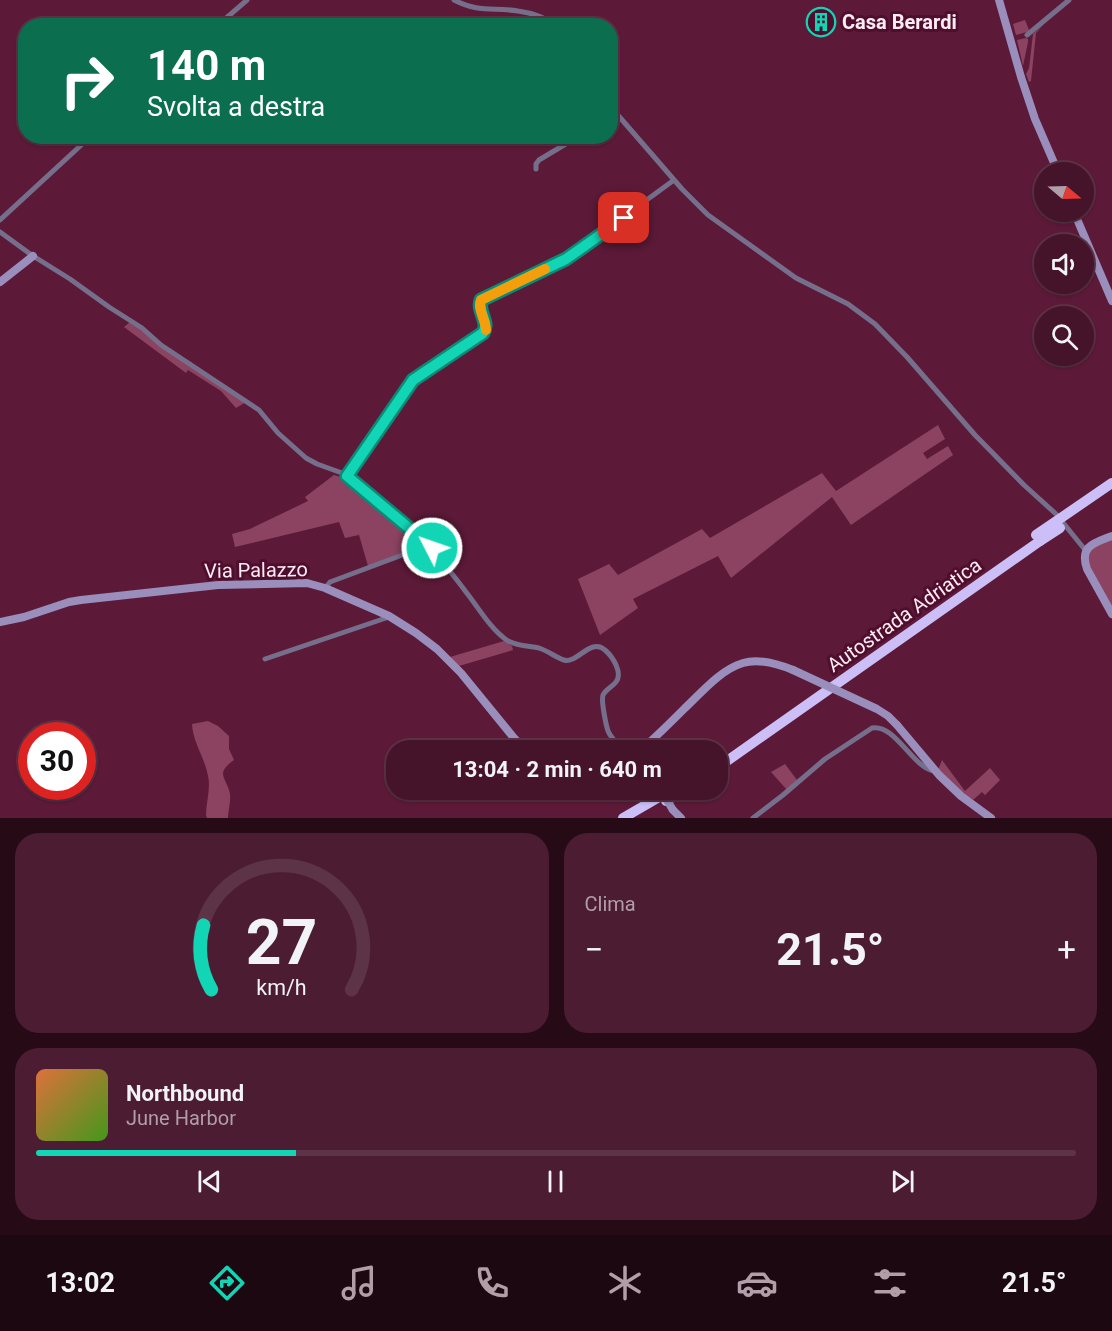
<!DOCTYPE html>
<html lang="it">
<head>
<meta charset="utf-8">
<style>
	body { margin:0; font-family:Roboto,sans-serif; background:#4c1d32; color:#f1f3f6; height:100vh; display:flex; flex-direction:column; font-size:22px; white-space:nowrap }
	* { box-sizing:border-box; margin:0 }
	p { font-size:20px; color:#b09ea8 }
	.icon { flex:none; width:33px; height:33px; fill:none; stroke:currentColor; stroke-width:2; stroke-linecap:round; stroke-linejoin:round }
	.map { position:relative; height:818px; overflow:hidden }
	.sheet { display:flex; flex-direction:column; gap:15px; padding:15px; background:#260b17; flex:1 }
	.sheet>* { flex:none }
	.banner { position:absolute; left:18px; top:18px; width:600px; height:126px; border-radius:24px; box-shadow:0 2px 4px #0004,0 0 0 2px #5d3347; background:#0b6e4f; color:#fff; overflow:hidden }
	.needle { width:39px; rotate:109deg }
	.controls { position:absolute; left:1034px; top:162px; display:grid; gap:12px }
	.controls a { display:grid; place-items:center; width:60px; height:60px; border-radius:50%; background:#45142a; box-shadow:0 2px 4px #0004,0 0 0 2px #5d3347; font-size:30px }
	.speed { position:absolute; left:18px; top:722px; display:flex; gap:12px; font-size:30px; font-weight:700; text-align:center }
	.speed>* { display:grid; place-content:center; width:78px; height:78px; border-radius:50%; background:#45142a; box-shadow:0 2px 4px #0004,0 0 0 2px #5d3347; line-height:1 }
	.speed .limit { border:9px solid #d22; background:#fff; color:#111 }
	.pin { position:absolute; display:grid; place-items:center; width:51px; height:51px; color:#fff; margin:-26px; border-radius:12px; box-shadow:0 3px 9px #0006 }
	.me { position:absolute; width:66px; margin:-33px; rotate:311deg; stroke-linejoin:round; filter:drop-shadow(0 0 4px #0008) }
	.turn { display:flex; align-items:center; gap:21px; height:126px; padding:0 30px; font-size:27px }
	.turn .icon { width:78px; height:78px; stroke-width:2.5 }
	.turn b { display:block; font-size:42px; line-height:51px }
	.big { font-size:45px; font-weight:700; line-height:1.1 }
	.sheet .tile { flex:1; display:flex; flex-direction:column; justify-content:center; gap:9px; min-width:0; padding:0 21px; border-radius:24px; background:#4c1d32 }
	.sheet .dial { align-items:center; gap:0 }
	.dial svg { height:156px; overflow:visible; fill:none; stroke:#5d3347; stroke-width:7; stroke-linecap:round; text-anchor:middle }
	.dial text { fill:#f1f3f6; stroke:none }
	.song { display:flex; align-items:center; gap:18px }
	.cover { width:72px; height:72px; border-radius:9px; background:linear-gradient(135deg,hsl(20 70% 55%),hsl(100 70% 35%)) }
	.played { height:6px; border-radius:3px; background:linear-gradient(90deg,#11d5b4 25%,#5d3347 25%) }
	.keys { display:flex; justify-content:space-around; direction:ltr }
	.heat { display:flex; justify-content:space-between; align-items:center; font-size:33px; direction:ltr }
	.sheet .tiles { flex:1; display:grid; gap:15px; grid-template-columns:1fr 1fr }
	.tile:last-child { grid-column:span 2 }
	.trip { position:absolute; left:386px; top:740px; width:342px; height:60px; border-radius:24px; background:#45142a; box-shadow:0 2px 4px #0004,0 0 0 2px #5d3347; font-weight:700; line-height:60px; text-align:center }
	.tab-bar { display:flex; height:96px; justify-content:space-around; align-items:center; background:#1c0811; color:#b09ea8 }
	.tab-bar .icon { width:42px; height:42px }
	.tab-bar .selected { color:#11d5b4 }
	.tab-bar b { font-size:27px; color:#f1f3f6 }
	.map>svg:first-child { display:block }
</style>
</head>
<body>
<div class="map">
<svg width="1112" height="818" viewBox="0 0 1112 818">
	<rect width="100%" height="100%" fill="#5c1a38"/>
	<path fill="#8c4361" d="M1025 20 1029 30 1027 32 1016 35 1013 24Z
		M1044 24 1036 33 1031 81 1029 82 1026 74 1029 68 1033 34Z
		M1026 38 1028 39V42L1023 66 1017 40Z
		M130 322 246 402 236 408 221 391 188 370 186 373 124 327Z
		M938 425 945 439 923 453 927 459 948 446 953 455 851 525 832 497 731 578 718 556 633 599 638 608 600 635 578 579 609 564 618 575 702 529 710 538 822 473 836 491Z
		M334 475 348 479 421 541V546L368 566 359 535 345 538 339 522 235 547 232 534 250 529 308 501 305 497Z
		M1112 538V609L1091 572 1087 552 1091 547Z
		M504 641 512 646 513 650 459 666 450 657Z
		M208 721 218 726 229 736V749L234 760C214 774 227 778 230 794 231 801 228 811 228 818H207L206 815C206 802 211 789 208 776 205 758 193 743 192 724Z
		M942 760 965 791 990 768 1000 780 985 795 982 792 973 800 971 798 969 799 938 770Z
		M785 764 797 780 787 790 771 772Z"/>
	<g fill="none" stroke-linecap="round" stroke-linejoin="round">
		<path stroke="#766f8c" stroke-width="5" d="M454 0C479 13 493 7 518 11 533 13 546 18 558 26
			M217 26 247 0
			M1027 35 1069 0
			M610 106 682 189 708 215 796 278 848 304 875 324 907 357 975 435 1024 485 1056 514 1086 551
			M536 169V164L539 160 579 136
			M0 220 91 136
			M0 232 33 256 70 279 109 307 142 328 161 345 259 410 278 433 306 458 317 464 342 473 351 478 422 539 424 545 421 548 330 582 325 588
			M347 476 413 380 483 333C484 332 486 331 486 329 487 327 480 307 479 303L481 300 566 259 674 180
			M424 545 432 548C443 563 455 577 466 592 478 607 491 630 508 641 517 646 529 646 539 648 548 651 557 658 564 660 577 664 591 637 605 650 613 657 623 673 616 682 612 687 606 689 603 695 601 701 606 725 608 731 611 738 618 744 622 750
			M265 659 386 618 389 616
			M753 818 783 795 825 759 872 728C896 724 912 768 935 771"/>
		<path stroke="#9a8ebc" stroke-width="8" d="M999 0 1021 77 1035 119 1058 172
			M1074 212 1112 301
			M0 282 33 256
			M1112 536C1094 543 1079 546 1087 569L1112 614
			M0 622 24 617 69 602 81 600 218 585 307 583 325 588 389 616 416 633 437 649 461 673 514 738 525 750
			M897 725 939 775 961 796 991 818
			M641 750C656 737 670 723 685 708 702 692 720 670 743 663 759 658 778 664 793 670
			M673 810 681 818"/>
		<path stroke="#ccbef7" stroke-width="10" d="M717 768 1040 541
			M666 801 686 789
			M623 818 673 789"/>
		<path stroke="#9a8ebc" stroke-width="8" d="M793 670 877 709 888 716 897 725
			M660 789 673 810"/>
		<path stroke="#ccbef7" stroke-width="10" d="M1036 535 1112 483
			M1040 541 1060 528"/>
	</g>
	<g fill="none" stroke-linecap="round" stroke-linejoin="round">
		<g stroke="#0b8a75" stroke-width="15">
			<path id="route" d="M432 548 424 545 422 539 347 476 413 380 483 333C490 322 477 312 481 300L566 259 624 218"/>
		</g>
		<use href="#route" stroke="#11d5b4" stroke-width="10"/>
		<path stroke="#f59e0b" stroke-width="10" d="M486 330C486 319 477 310 481 300L545 269"/>
	</g>
	<defs>
		<g id="building-ring" transform="scale(1.5)"><circle r="9.5" fill="#500e2e" stroke="#11d5b4" stroke-width="1.5"/><path d="M-4-6H4V6H1V3H-1V6H-4ZM-2.5-4.3h1.7v1.8h-1.7ZM.8-4.3h1.7v1.8H.8ZM-2.5-1h1.7V.8h-1.7ZM.8-1h1.7V.8H.8Z" fill="#11d5b4"/></g>
	</defs>
	<g fill-rule="evenodd">
		<use href="#building-ring" x="821" y="22"/>
	</g>
	<g text-anchor="middle" dominant-baseline="central" stroke-width="6" stroke-linejoin="round" paint-order="stroke">
		<g font-size="20" font-weight="bold" fill="#ffedf3" stroke="#500e2e" text-anchor="start">
			<text x="842" y="22">Casa Berardi</text>
		</g>
		<g font-size="20" fill="#ffedf3" stroke="#500e2e">
			<text transform="translate(256 570) rotate(-1)">Via Palazzo</text>
			<text transform="translate(904 615) rotate(-35)">Autostrada Adriatica</text>
		</g>
	</g>
</svg>
<div class="controls">
<a><svg class="needle" viewBox="-14 -14 28 28"><path d="M0-13l5 13h-10z" fill="#e53935"/><path d="M0 13l5-13h-10z" fill="#b09ea8"/></svg></a>
<a><svg class="icon" aria-label="sound" viewBox="0 0 24 24"><path d="M4 9h4l5-4v14l-5-4H4zM17 9q2 3 0 6"/></svg></a>
<a><svg class="icon" aria-label="search" viewBox="0 0 24 24"><circle cx="10" cy="10" r="6"/><path d="M15 15l6 6"/></svg></a>
</div>
<div class="speed"><div class="limit">30</div></div>
<div class="pin" style="left:624px;top:218px;background:#d93025"><svg class="icon" aria-label="arrive" viewBox="0 0 24 24"><path d="M6 21V4h12l-3 4 3 4H6"/></svg></div>
<svg class="me" style="left:432px;top:548px" viewBox="-20 -20 40 40"><circle r="17" fill="#11d5b4" stroke="#fff" stroke-width="3"/><path d="M0-11L8 9 0 5-8 9z" fill="#fff"/></svg>
<div class="trip">13:04 · 2 min · 640 m</div>
<div class="banner">
<div class="turn"><svg class="icon" aria-label="right" viewBox="0 0 24 24"><path d="M7 20v-9h11M14 6l5 5-5 5"/></svg><div><b>140 m</b>Svolta a destra</div></div>
</div>
</div>
<section class="sheet">
<div class="tiles">
<div class="tile dial"><svg viewBox="0 0 100 80">
<path d="M14 69A42 42 0 1 1 86 69"/>
<path d="M14 69A42 42 0 0 1 10 36" stroke="#11d5b4"/>
<text x="50" y="56" font-size="32" font-weight="700">27</text>
<text x="50" y="72" font-size="11">km/h</text>
</svg></div>
<div class="tile"><p>Clima</p>
<div class="heat"><a>−</a><b class="big">21.5°</b><a>+</a></div>
</div>
<div class="tile">
<div class="song"><i class="cover"></i><div><b>Northbound</b><p>June Harbor</p></div></div>
<div class="played"></div>
<div class="keys"><svg class="icon" aria-label="previous" viewBox="0 0 24 24"><path d="M18 5L8 12l10 7zM5 5v14"/></svg><svg class="icon" aria-label="pause" viewBox="0 0 24 24"><path d="M8 5v14M16 5v14"/></svg><svg class="icon" aria-label="next" viewBox="0 0 24 24"><path d="M6 5l10 7-10 7zM19 5v14"/></svg></div>
</div>
</div>
</section>
<nav class="tab-bar">
<b>13:02</b>
<svg class="icon selected" aria-label="directions" viewBox="0 0 24 24"><path d="M12 3l9 9-9 9-9-9zM9 14v-3h6M13 9l2 2-2 2"/></svg>
<svg class="icon" aria-label="music" viewBox="0 0 24 24"><path d="M9 18V5l10-2v13"/><circle cx="6" cy="18" r="3"/><circle cx="16" cy="16" r="3"/></svg>
<svg class="icon" aria-label="phone" viewBox="0 0 24 24"><path d="M5 4h4l2 5-3 2q2 4 5 5l2-3 5 2v4C11 20 4 13 5 4z"/></svg>
<svg class="icon" aria-label="climate" viewBox="0 0 24 24"><path d="M12 3v18M4 7l16 10M4 17L20 7"/></svg>
<svg class="icon" aria-label="car" viewBox="0 0 24 24"><path d="M5 17H2v-5l4-1 3-4h7l3 4 3 1v5h-3M9 17h6M6 11h13"/><circle cx="7" cy="17" r="2"/><circle cx="17" cy="17" r="2"/></svg>
<svg class="icon" aria-label="filters" viewBox="0 0 24 24"><path d="M4 7h16M4 17h16"/><circle cx="9" cy="7" r="2"/><circle cx="15" cy="17" r="2"/></svg>
<b>21.5°</b>
</nav>
</body>
</html>
